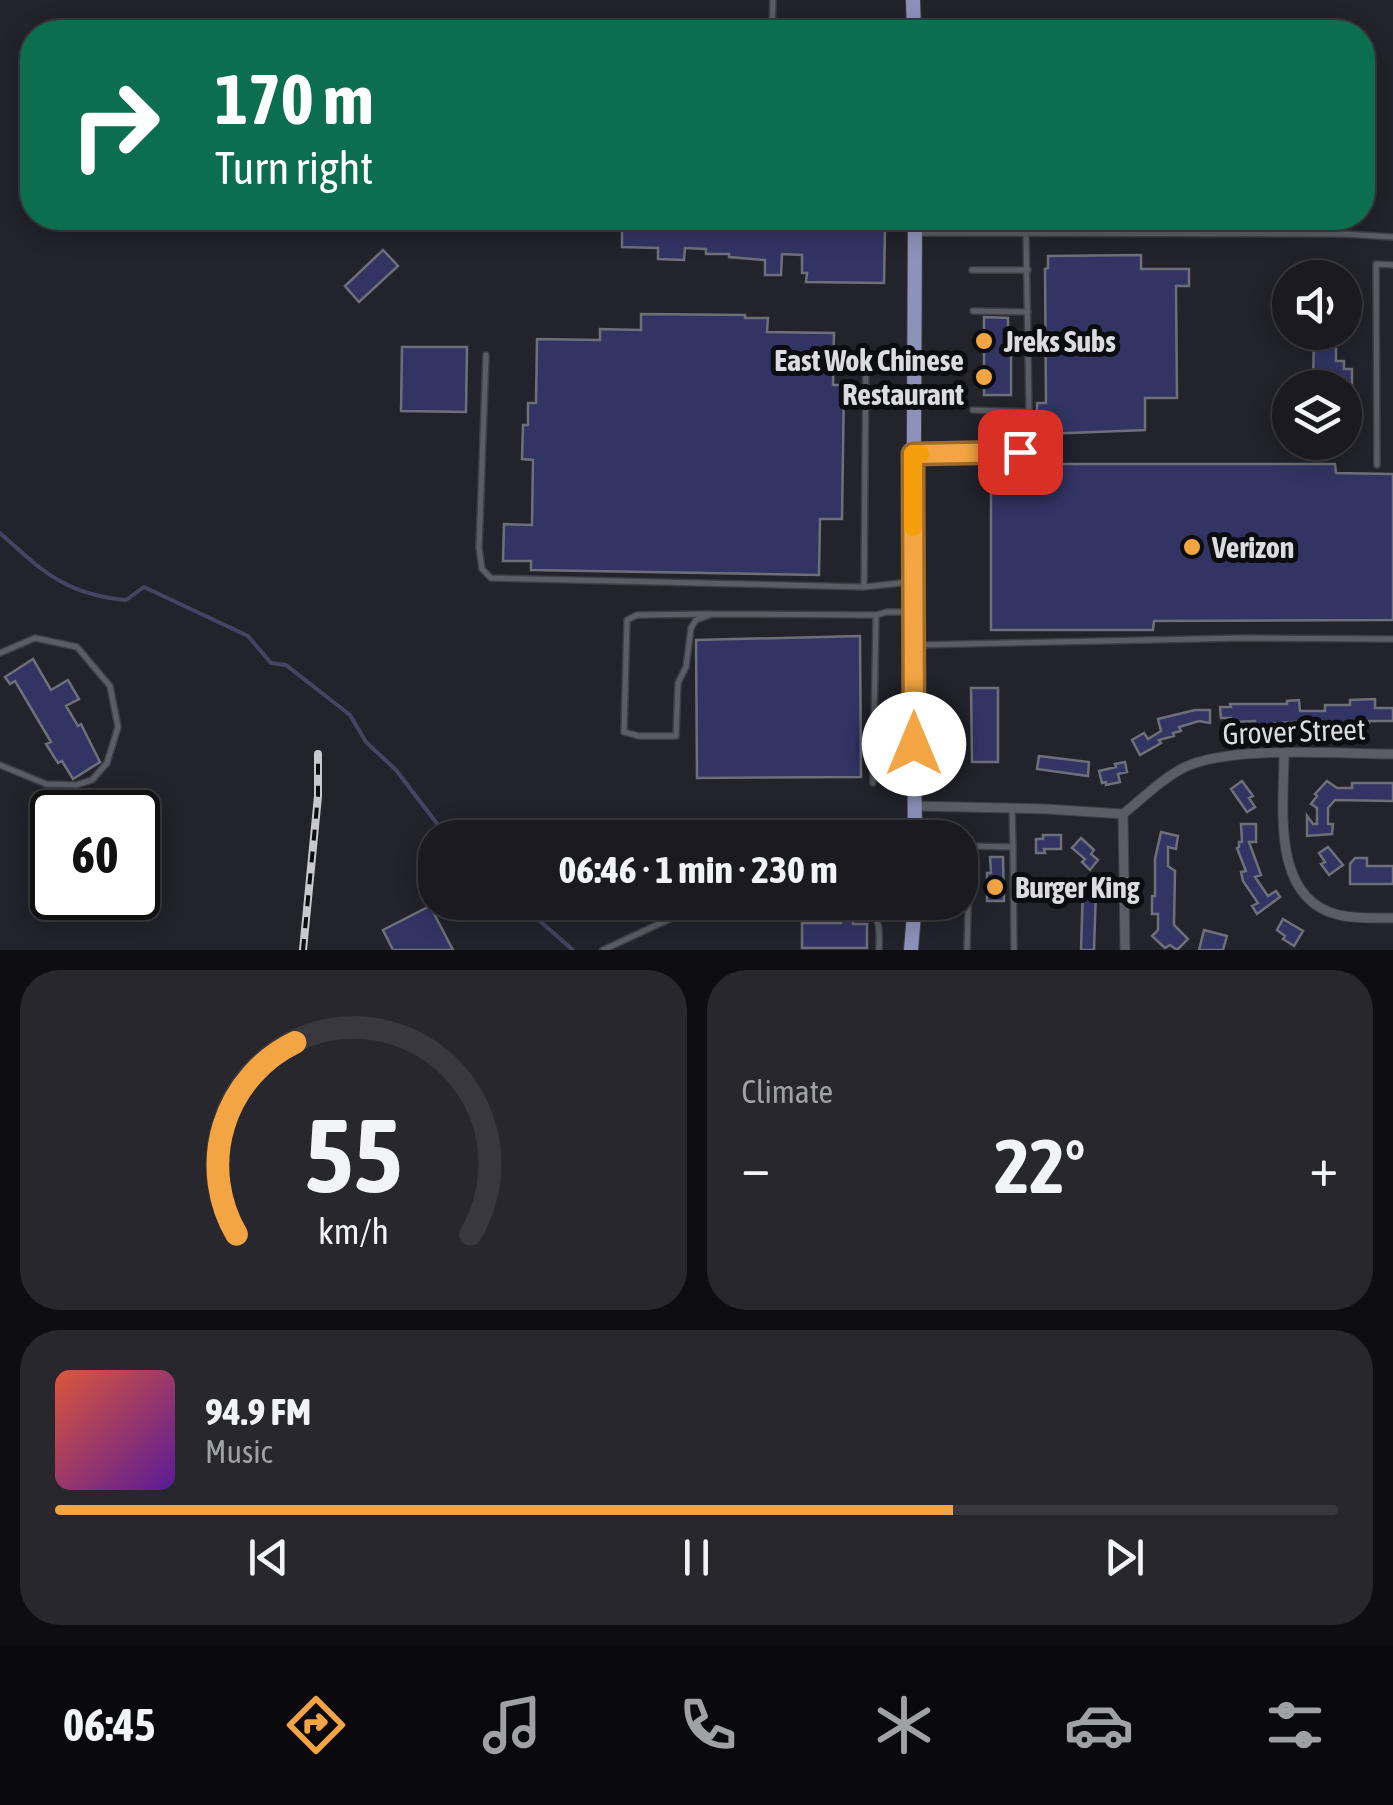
<!DOCTYPE html>
<html lang="en">
<head>
<meta charset="utf-8">
<style>
	body { margin:0; font-family:"Asap Condensed",sans-serif; background:#27272d; color:#f1f3f6; height:100vh; display:flex; flex-direction:column; font-size:38px; white-space:nowrap }
	* { box-sizing:border-box; margin:0 }
	p { font-size:32px; color:#9fa1a5 }
	.icon { flex:none; width:55px; height:55px; fill:none; stroke:currentColor; stroke-width:2; stroke-linecap:round; stroke-linejoin:round }
	.map { position:relative; height:950px; overflow:hidden }
	.panel { display:flex; flex-direction:column; gap:20px; padding:20px; background:#0e0e12; flex:1 }
	.panel>* { flex:none }
	.guide { position:absolute; left:20px; top:20px; width:1355px; height:210px; border-radius:40px; box-shadow:0 5px 25px #0003,0 0 0 2px #38383e; background:#0b6e4f; color:#fff; overflow:hidden }
	.fabs { position:absolute; left:1272px; top:260px; display:grid; gap:20px }
	.fabs a { display:grid; place-items:center; width:90px; height:90px; border-radius:50%; background:#1a1a20; box-shadow:0 5px 25px #0003,0 0 0 2px #38383e; font-size:50px }
	.speed { position:absolute; left:30px; top:790px; display:flex; gap:20px; font-size:50px; font-weight:700; text-align:center }
	.speed>* { display:grid; place-content:center; width:130px; height:130px; border-radius:50%; background:#1a1a20; box-shadow:0 5px 25px #0003,0 0 0 2px #38383e; line-height:1 }
	.speed .limit { border:5px solid #111; border-radius:15px; background:#fff; color:#111 }
	.pin { position:absolute; display:grid; place-items:center; width:85px; height:85px; color:#fff; margin:-42px; border-radius:20px; box-shadow:0 5px 15px #0006 }
	.me { position:absolute; width:110px; margin:-55px; rotate:0deg; stroke-linejoin:round; filter:drop-shadow(0 0 8px #0008) }
	.turn { display:flex; align-items:center; gap:35px; height:210px; padding:0 30px; font-size:45px }
	.turn .icon { width:130px; height:130px; stroke-width:2.5 }
	.turn b { display:block; font-size:70px; line-height:85px }
	.big { font-size:75px; font-weight:700; line-height:1.1 }
	.panel .tile { flex:1; display:flex; flex-direction:column; justify-content:center; gap:15px; min-width:0; padding:0 35px; border-radius:40px; background:#27272d }
	.panel .dial { align-items:center; gap:0 }
	.dial svg { height:260px; overflow:visible; fill:none; stroke:#38383e; stroke-width:7; stroke-linecap:round; text-anchor:middle }
	.dial text { fill:#f1f3f6; stroke:none }
	.song { display:flex; align-items:center; gap:30px }
	.cover { width:120px; height:120px; border-radius:15px; background:linear-gradient(135deg,hsl(10 70% 55%),hsl(270 70% 35%)) }
	.played { height:10px; border-radius:5px; background:linear-gradient(90deg,#f2a542 70%,#38383e 70%) }
	.keys { display:flex; justify-content:space-around; direction:ltr }
	.heat { display:flex; justify-content:space-between; align-items:center; font-size:55px; direction:ltr }
	.panel .tiles { flex:1; display:grid; gap:20px; grid-template-columns:1fr 1fr }
	.tile:last-child { grid-column:span 2 }
	.trip { position:absolute; left:418px; top:820px; width:560px; height:100px; border-radius:40px; background:#1a1a20; box-shadow:0 5px 25px #0003,0 0 0 2px #38383e; font-weight:700; line-height:100px; text-align:center }
	.dock { display:flex; height:160px; justify-content:space-around; align-items:center; background:#0a0a0d; color:#9fa1a5 }
	.dock .icon { width:70px; height:70px }
	.dock .current { color:#f2a542 }
	.dock b { font-size:45px; color:#f1f3f6 }
	.map>svg:first-child { display:block }
</style>
</head>
<body>
<div class="map">
<svg width="1393" height="950" viewBox="0 0 1393 950">
	<rect width="100%" height="100%" fill="#22232b"/>
	<g fill="none" stroke-linecap="round" stroke-linejoin="round">
		<path stroke="#474362" stroke-width="4" d="M0 533C42 571 66 595 126 600L144 587 248 636 271 663 286 665 350 715 366 742 396 770 448 838
			M518 902 573 950"/>
	</g>
	<path fill="#323464" stroke="#6e7079" stroke-width="2.5" d="M302 218H353V230H302Z
		M736 224 792 225 791 228 885 230 884 283 806 282 807 273H802V255L782 254 781 275H765V260L729 257V254H706V249L685 248 684 260 658 259V248L622 247V226L736 228Z
		M383 250 398 266 359 302 345 286Z
		M1141 255V269H1189V286H1176L1177 398H1145V430L1045 434V417L1037 418V403H1046L1045 269 1048 268V256Z
		M641 314 745 315V318H768L767 332 834 333 833 385H844L842 519H820L819 575 531 570V561H503L504 524 532 525 533 460 522 459 523 425H528V403H536L537 339 600 340V329L641 330Z
		M984 317 1008 318V331H1011V395H984Z
		M1314 332H1336V361H1344V369H1352V388H1313Z
		M402 347H467L466 412 401 411Z
		M991 464H1335L1336 473 1393 474V620L1154 621 1153 630H991Z
		M860 636 861 777 697 778 696 640Z
		M33 659 51 690 68 680 79 699 66 706 78 726 81 724 100 762 73 779 62 761 58 763 46 744 51 742 15 681 10 684 5 677Z
		M971 688H998V762H972Z
		M1375 699V708H1393V721H1369V723L1293 722 1255 725V721L1231 722V718H1221L1220 707H1231L1230 704H1287V701L1299 700 1300 711H1325V705H1350V700Z
		M1195 710H1210V723L1199 721 1179 727 1181 731 1173 733 1174 736 1159 740 1161 743 1140 755 1132 740 1144 733 1148 739 1161 731 1158 719Z
		M1039 756 1089 762 1088 776 1037 769Z
		M1125 762 1127 772 1118 774 1120 782 1106 785V782L1102 783 1099 771 1116 767 1115 764Z
		M1242 781 1253 796 1249 798 1255 807 1247 812 1231 789Z
		M1327 781 1337 788H1352V783H1393V801L1335 800 1328 808V824H1333L1332 834 1307 836V816L1313 824H1317V808L1311 804 1317 796 1315 794Z
		M1241 824H1256V842H1249L1261 875 1255 877 1268 896 1276 891 1280 897 1257 914 1252 906 1258 903 1243 881 1241 872 1246 871 1237 848 1239 847V842H1242Z
		M1161 832 1178 836 1176 849 1168 847V866L1175 871 1174 925 1188 939 1177 950 1170 945 1165 948 1152 936 1158 930V914H1152V896H1155V859Z
		M1043 835H1061V849H1044L1045 853H1036V839H1043Z
		M1081 838 1094 850 1091 854 1098 860 1090 870 1082 862 1085 859 1072 848Z
		M1328 847 1343 865 1329 875 1321 864 1325 862 1319 853Z
		M990 857H1003L1004 901H987V873H991Z
		M1355 858H1367V866H1393V884H1350V864Z
		M1083 885H1092V890H1096L1094 950H1081Z
		M430 906 453 950H393L383 930Z
		M841 916H853V924H867V948H802V923H841Z
		M1283 919 1303 931 1294 946 1283 939 1285 936 1277 930Z
		M1204 930 1227 936 1223 950H1199Z"/>
	<g fill="none" stroke-linecap="round" stroke-linejoin="round">
		<g stroke="#3e3e45" stroke-width="8">
			<path id="lane" d="M772 32 773 0
				M918 233 1345 234 1393 237
				M972 270H1028
				M973 311 1028 312
				M486 355 479 548 482 569 491 578 864 587 910 582
				M973 410 1029 412
				M918 454 1020 451 1026 445 1029 412 1026 234
				M1377 465 1376 264 1393 265
				M864 587 866 352
				M712 614 637 615 627 620 624 732 639 736H676L678 683 686 667 691 628 696 620 712 614 876 615 887 612H910
				M916 645 1244 638 1393 639
				M0 653 35 638 77 647 110 686 118 727 107 763 92 780 76 785 46 784 0 765
				M910 716 887 719 875 728 884 737 911 744
				M873 783 876 615
				M1013 848 1014 950
				M960 876H969V846L1013 847 1012 808
				M813 902 815 910H867C882 918 879 935 879 950
				M603 950 676 916 730 902
				M967 950 969 876"/>
		</g>
		<g stroke="#3e3e45" stroke-width="11">
			<path id="street" d="M1284 754C1284 806 1270 899 1339 915 1357 919 1375 918 1393 918
				M914 806 1046 809 1123 814C1143 798 1163 778 1185 767 1232 745 1339 754 1393 754
				M1123 814 1125 950"/>
		</g>
		<g stroke="#3e3e45" stroke-width="16">
			<path id="primary" d="M913 0 914 32
				M915 838 913 645 915 218
				M911 950 915 902"/>
		</g>
		<use href="#lane" stroke="#5b5d66" stroke-width="5"/>
		<use href="#street" stroke="#5b5d66" stroke-width="9"/>
		<use href="#primary" stroke="#8d92bb" stroke-width="14"/>
		<g stroke="#c8c8ce" stroke-width="8">
			<path id="rail" d="M303 950 318 796V754"/>
		</g>
		<use href="#rail" stroke="#0c0d10" stroke-width="4" stroke-dasharray="11" stroke-linecap="butt"/>
	</g>
	<g fill="none" stroke-linecap="round" stroke-linejoin="round">
		<g stroke="#9d6b2b" stroke-width="25">
			<path id="route" d="M914 744 913 454 1020 452"/>
		</g>
		<use href="#route" stroke="#f2a542" stroke-width="18"/>
		<path stroke="#f59e0b" stroke-width="18" d="M913 527V454H920"/>
	</g>
	<g fill="#f2a542" stroke="#0c0d10" stroke-width="4">
		<circle cx="984" cy="341" r="10"/>
		<circle cx="984" cy="377" r="10"/>
		<circle cx="1192" cy="547" r="10"/>
		<circle cx="995" cy="887" r="10"/>
	</g>
	<g text-anchor="middle" dominant-baseline="central" stroke-width="10" stroke-linejoin="round" paint-order="stroke">
		<g font-size="30" font-weight="bold" fill="#dbdbe1" stroke="#0c0d10" text-anchor="start">
			<text x="1004" y="341">Jreks Subs</text>
			<text x="964" y="360" text-anchor="end">East Wok Chinese<tspan x="964" dy="34">Restaurant</tspan></text>
			<text x="1212" y="547">Verizon</text>
			<text x="1015" y="887">Burger King</text>
		</g>
		<g font-size="30" fill="#dbdbe1" stroke="#0c0d10">
			<text transform="translate(1294 731) rotate(-2)">Grover Street</text>
		</g>
	</g>
</svg>
<div class="fabs">
<a><svg class="icon" aria-label="sound" viewBox="0 0 24 24"><path d="M4 9h4l5-4v14l-5-4H4zM17 9q2 3 0 6"/></svg></a>
<a><svg class="icon" aria-label="layers" viewBox="0 0 24 24"><path d="M12 4l9 5-9 5-9-5zM3 14l9 5 9-5"/></svg></a>
</div>
<div class="speed"><div class="limit">60</div></div>
<div class="pin" style="left:1020px;top:452px;background:#d93025"><svg class="icon" aria-label="arrive" viewBox="0 0 24 24"><path d="M6 21V4h12l-3 4 3 4H6"/></svg></div>
<svg class="me" style="left:914px;top:744px" viewBox="-20 -20 40 40"><circle r="19" fill="#fff"/><path d="M0-13L10 11 0 6-10 11z" fill="#f2a542"/></svg>
<div class="trip">06:46 · 1 min · 230 m</div>
<div class="guide">
<div class="turn"><svg class="icon" aria-label="right" viewBox="0 0 24 24"><path d="M7 20v-9h11M14 6l5 5-5 5"/></svg><div><b>170 m</b>Turn right</div></div>
</div>
</div>
<section class="panel">
<div class="tiles">
<div class="tile dial"><svg viewBox="0 0 100 80">
<path d="M14 69A42 42 0 1 1 86 69"/>
<path d="M14 69A42 42 0 0 1 32 10" stroke="#f2a542"/>
<text x="50" y="56" font-size="32" font-weight="700">55</text>
<text x="50" y="72" font-size="11">km/h</text>
</svg></div>
<div class="tile"><p>Climate</p>
<div class="heat"><a>−</a><b class="big">22°</b><a>+</a></div>
</div>
<div class="tile">
<div class="song"><i class="cover"></i><div><b>94.9 FM</b><p>Music</p></div></div>
<div class="played"></div>
<div class="keys"><svg class="icon" aria-label="previous" viewBox="0 0 24 24"><path d="M18 5L8 12l10 7zM5 5v14"/></svg><svg class="icon" aria-label="pause" viewBox="0 0 24 24"><path d="M8 5v14M16 5v14"/></svg><svg class="icon" aria-label="next" viewBox="0 0 24 24"><path d="M6 5l10 7-10 7zM19 5v14"/></svg></div>
</div>
</div>
</section>
<nav class="dock">
<b>06:45</b>
<svg class="icon current" aria-label="directions" viewBox="0 0 24 24"><path d="M12 3l9 9-9 9-9-9zM9 14v-3h6M13 9l2 2-2 2"/></svg>
<svg class="icon" aria-label="music" viewBox="0 0 24 24"><path d="M9 18V5l10-2v13"/><circle cx="6" cy="18" r="3"/><circle cx="16" cy="16" r="3"/></svg>
<svg class="icon" aria-label="phone" viewBox="0 0 24 24"><path d="M5 4h4l2 5-3 2q2 4 5 5l2-3 5 2v4C11 20 4 13 5 4z"/></svg>
<svg class="icon" aria-label="climate" viewBox="0 0 24 24"><path d="M12 3v18M4 7l16 10M4 17L20 7"/></svg>
<svg class="icon" aria-label="car" viewBox="0 0 24 24"><path d="M5 17H2v-5l4-1 3-4h7l3 4 3 1v5h-3M9 17h6M6 11h13"/><circle cx="7" cy="17" r="2"/><circle cx="17" cy="17" r="2"/></svg>
<svg class="icon" aria-label="filters" viewBox="0 0 24 24"><path d="M4 7h16M4 17h16"/><circle cx="9" cy="7" r="2"/><circle cx="15" cy="17" r="2"/></svg>
</nav>
</body>
</html>
